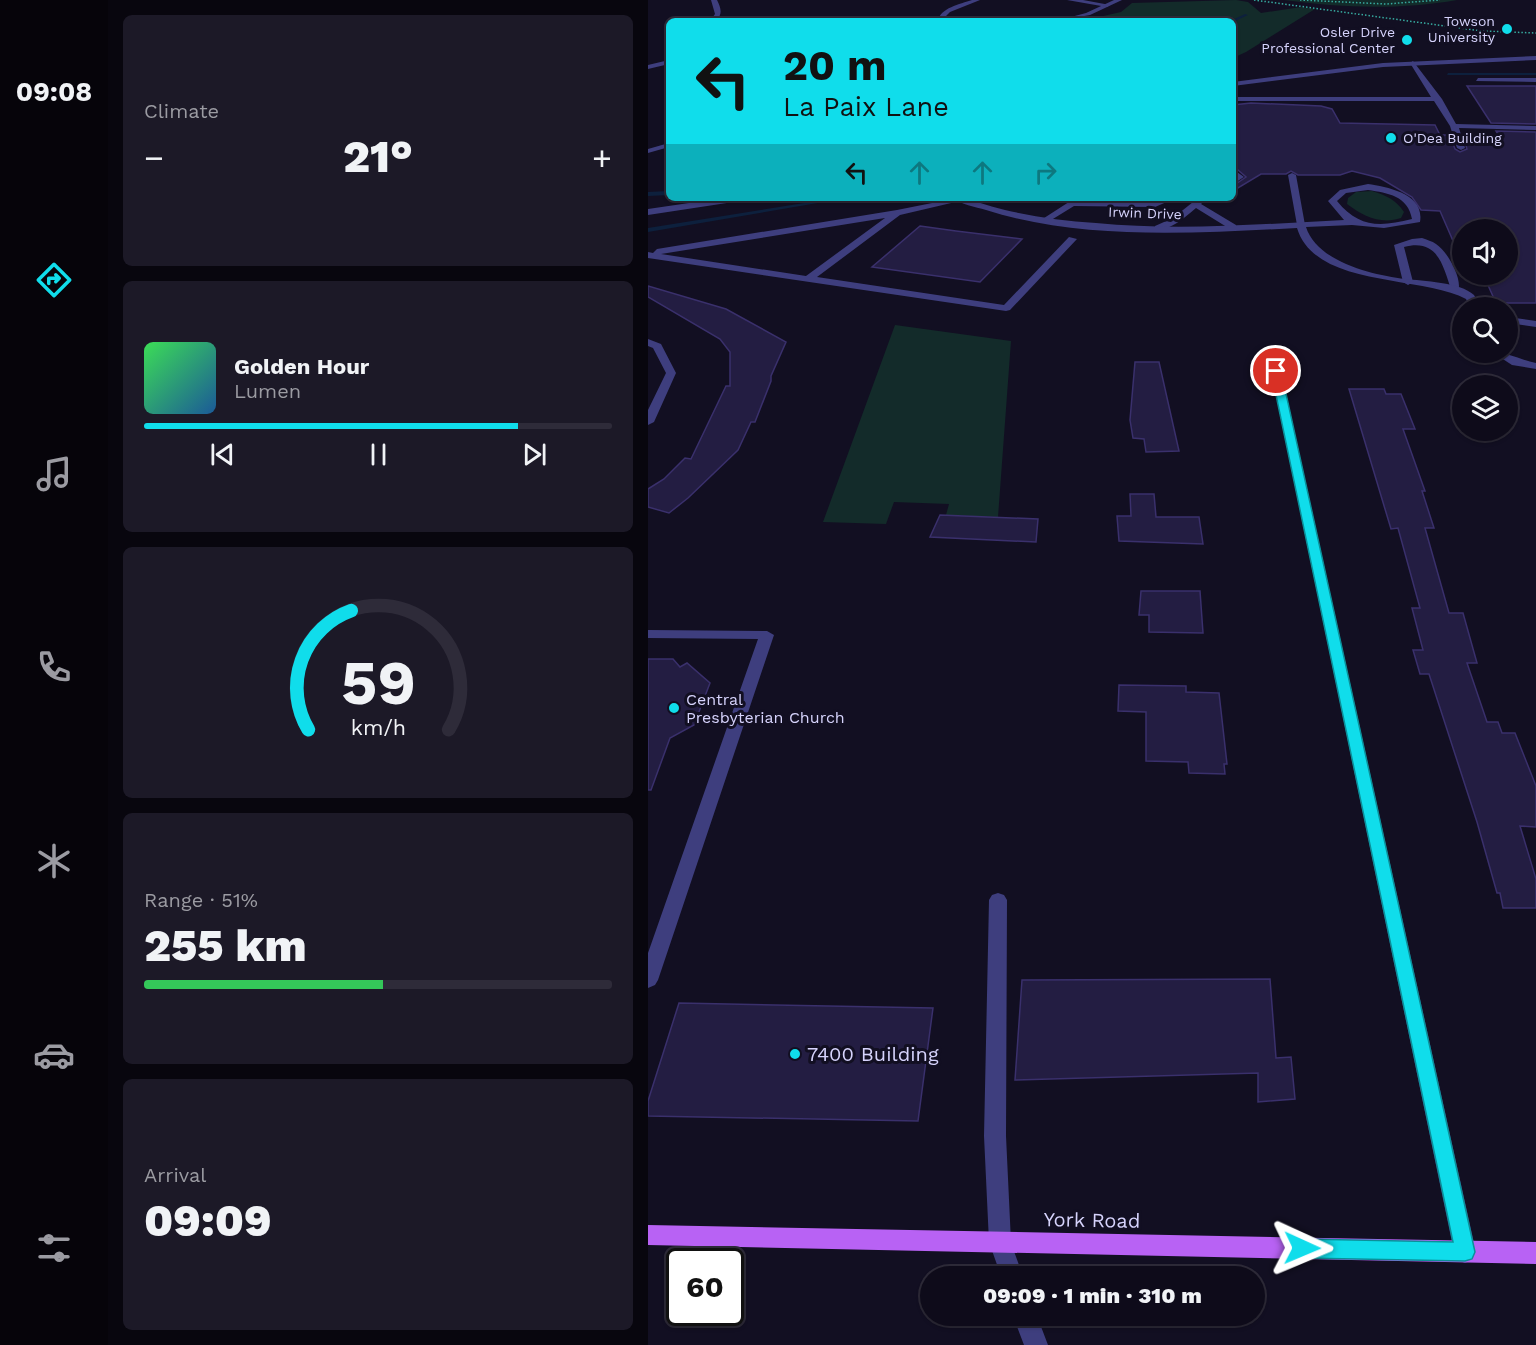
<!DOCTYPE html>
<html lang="en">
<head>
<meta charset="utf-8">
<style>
	body { margin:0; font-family:"Work Sans",sans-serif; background:#1c1927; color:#f1f3f6; height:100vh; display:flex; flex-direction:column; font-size:22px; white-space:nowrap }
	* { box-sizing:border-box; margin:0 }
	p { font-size:20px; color:#9b9ba2 }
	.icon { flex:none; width:33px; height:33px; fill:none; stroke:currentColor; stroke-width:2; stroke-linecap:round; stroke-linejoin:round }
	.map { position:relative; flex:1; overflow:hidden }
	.sheet { display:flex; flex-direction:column; gap:15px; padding:15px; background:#08060e; width:540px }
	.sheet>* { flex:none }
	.banner { position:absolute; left:18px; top:18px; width:570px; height:183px; border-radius:9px; box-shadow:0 2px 4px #0004,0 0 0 2px #2e2b39; background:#10ddeb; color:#111; overflow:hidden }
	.fabs { position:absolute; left:804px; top:219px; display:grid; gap:12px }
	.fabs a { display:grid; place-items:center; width:66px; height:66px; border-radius:50%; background:#0e0b1a; box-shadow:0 2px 4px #0004,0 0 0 2px #2e2b39; font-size:30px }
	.speed { position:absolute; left:18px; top:1248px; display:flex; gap:12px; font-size:30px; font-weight:700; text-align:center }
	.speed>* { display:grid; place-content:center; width:78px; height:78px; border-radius:50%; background:#0e0b1a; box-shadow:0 2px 4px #0004,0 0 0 2px #2e2b39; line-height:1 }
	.speed .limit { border:3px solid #111; border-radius:9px; background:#fff; color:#111 }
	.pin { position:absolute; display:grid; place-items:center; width:51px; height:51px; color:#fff; margin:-26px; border:3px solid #fff; border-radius:50%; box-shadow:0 2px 6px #0007 }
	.me { position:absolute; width:66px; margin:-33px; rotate:91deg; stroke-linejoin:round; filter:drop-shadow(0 0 4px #0008) }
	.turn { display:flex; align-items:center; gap:21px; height:126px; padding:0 18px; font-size:27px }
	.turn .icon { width:78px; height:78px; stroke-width:2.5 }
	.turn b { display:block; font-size:42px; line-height:51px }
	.lanes { display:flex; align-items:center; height:57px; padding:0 18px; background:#0003; justify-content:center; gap:30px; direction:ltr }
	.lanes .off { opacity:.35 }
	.big { font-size:45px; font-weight:800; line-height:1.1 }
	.sheet .card { flex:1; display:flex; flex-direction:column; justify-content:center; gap:9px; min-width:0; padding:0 21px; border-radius:9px; background:#1c1927 }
	.sheet .dial { align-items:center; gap:0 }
	.dial svg { height:156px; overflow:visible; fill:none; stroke:#2e2b39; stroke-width:7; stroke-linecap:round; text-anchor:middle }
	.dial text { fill:#f1f3f6; stroke:none }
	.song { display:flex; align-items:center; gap:18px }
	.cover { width:72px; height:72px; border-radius:9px; background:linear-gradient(135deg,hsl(130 70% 55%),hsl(210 70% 35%)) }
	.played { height:6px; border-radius:3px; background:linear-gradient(90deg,#10ddeb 80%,#2e2b39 80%) }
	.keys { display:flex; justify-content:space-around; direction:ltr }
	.heat { display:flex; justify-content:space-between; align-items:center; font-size:33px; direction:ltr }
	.charge { height:9px; border-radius:4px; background:linear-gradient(90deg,#34c759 51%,#2e2b39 0) }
	.trip { position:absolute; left:272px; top:1266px; width:345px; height:60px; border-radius:30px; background:#0e0b1a; box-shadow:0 2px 4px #0004,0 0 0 2px #2e2b39; font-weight:800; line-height:60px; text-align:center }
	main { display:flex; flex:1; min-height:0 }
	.tab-bar { display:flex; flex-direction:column; width:108px; justify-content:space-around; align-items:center; background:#06040a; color:#9b9ba2 }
	.tab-bar .icon { width:42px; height:42px }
	.tab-bar .selected { color:#10ddeb }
	.tab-bar b { font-size:27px; color:#f1f3f6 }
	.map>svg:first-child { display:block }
</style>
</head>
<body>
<main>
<nav class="tab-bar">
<b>09:08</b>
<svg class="icon selected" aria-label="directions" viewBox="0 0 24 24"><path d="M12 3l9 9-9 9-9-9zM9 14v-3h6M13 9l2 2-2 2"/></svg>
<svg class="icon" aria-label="music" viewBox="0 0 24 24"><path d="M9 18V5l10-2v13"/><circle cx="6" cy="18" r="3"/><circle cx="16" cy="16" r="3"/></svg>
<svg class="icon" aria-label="phone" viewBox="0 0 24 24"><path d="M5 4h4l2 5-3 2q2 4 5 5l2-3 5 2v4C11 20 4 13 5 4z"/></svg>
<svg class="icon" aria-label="climate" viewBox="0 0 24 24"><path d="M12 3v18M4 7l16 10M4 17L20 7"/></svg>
<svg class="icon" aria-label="car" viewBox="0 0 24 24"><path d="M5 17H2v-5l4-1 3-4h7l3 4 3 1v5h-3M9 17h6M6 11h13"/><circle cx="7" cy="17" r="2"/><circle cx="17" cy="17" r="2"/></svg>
<svg class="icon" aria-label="filters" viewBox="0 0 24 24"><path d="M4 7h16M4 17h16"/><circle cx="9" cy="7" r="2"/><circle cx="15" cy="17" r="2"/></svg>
</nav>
<section class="sheet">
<div class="card"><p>Climate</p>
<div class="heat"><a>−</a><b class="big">21°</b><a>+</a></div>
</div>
<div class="card">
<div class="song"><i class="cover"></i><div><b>Golden Hour</b><p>Lumen</p></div></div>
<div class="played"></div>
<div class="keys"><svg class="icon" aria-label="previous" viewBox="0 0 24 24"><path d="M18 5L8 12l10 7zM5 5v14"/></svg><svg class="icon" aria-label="pause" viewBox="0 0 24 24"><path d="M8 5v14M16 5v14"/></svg><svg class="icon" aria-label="next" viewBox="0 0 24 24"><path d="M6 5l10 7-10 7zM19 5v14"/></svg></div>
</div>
<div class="card dial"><svg viewBox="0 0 100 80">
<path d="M14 69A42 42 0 1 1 86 69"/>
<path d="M14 69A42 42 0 0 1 36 8" stroke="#10ddeb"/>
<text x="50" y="56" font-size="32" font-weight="700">59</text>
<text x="50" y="72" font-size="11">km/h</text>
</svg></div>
<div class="card"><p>Range · 51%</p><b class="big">255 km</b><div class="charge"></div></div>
<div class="card"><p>Arrival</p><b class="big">09:09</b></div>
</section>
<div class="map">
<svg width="888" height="1345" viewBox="0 0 888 1345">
	<rect width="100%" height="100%" fill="#120f22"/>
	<path fill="#132b2a" d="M588 0 600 2 613 13 653 7 667 9 598 52 585 58V21H433L473 12 484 3Z
		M636 0H809C752 10 693 8 636 0Z
		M724 191C739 196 747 199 756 212L753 218C733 225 715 216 699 204L700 198 708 192Z
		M247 325 363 341 350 517 298 515 301 504 246 502 238 524 175 522Z"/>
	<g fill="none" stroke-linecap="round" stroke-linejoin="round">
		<path fill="#0d203d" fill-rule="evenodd" d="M597 14 600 15 585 22 582 21Z
			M800 73H888V75H799Z
			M21 191V195L0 196V192Z
			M187 198H199L0 232V228Z"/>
	</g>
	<path fill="#231d42" stroke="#3a306c" stroke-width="1.5" d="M819 86H888V124L843 123Z
		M603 103 673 106 684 109 692 123 787 125 792 135H802L807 149 812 152 819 149 815 135 851 136 848 131 888 132V303H848L835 274H860V230H814V250H809L792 211 773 210 764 197 732 178 704 171 692 175H650L643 171 638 174H613L585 191V186L598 177 590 170 585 171V105Z
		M272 226 308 231 374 239 332 282 224 267Z
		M0 286 78 309 138 342 123 376V381L107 422H103L90 450 40 498 21 513 0 507V489L16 479 37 458 43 459 78 386H82V352L72 339 0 297Z
		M487 362H511L531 451 498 452 496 439 485 438 482 420Z
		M701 389H736L738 394H753L767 429H755L777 491H774L786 528H777L801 613H815L829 663H819L839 722H850L854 733H867L888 786V827L872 826 888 879V908H855L852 893H849L829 822 781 674H772L765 650H775L764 608H772L750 528 743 529Z
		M482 494H506L508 517H551L555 544 471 541 469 516H483Z
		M292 515 390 519 388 542 282 537Z
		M493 591H552L555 633 501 632V615H491Z
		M0 659H25L32 667 39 663 62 683 46 725 22 738 3 790H0Z
		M471 685 538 686V692L571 693 579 764H576L577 774 541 773 540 762 498 761V712L470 711Z
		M622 979 628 1058 643 1057 647 1099 610 1102V1073L367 1080 374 980Z
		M31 1003 285 1008 270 1121 0 1116V1101Z"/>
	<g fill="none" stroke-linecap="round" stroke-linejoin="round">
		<path stroke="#37aca1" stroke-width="1.5" stroke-dasharray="1.5 2" stroke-linecap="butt" d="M606 0 834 31 888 33
			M652 0 738 4 792 0"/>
		<path fill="#3e3e7e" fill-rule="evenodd" d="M63 0H69C73 8 75 14 68 21H62L67 14Z
			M324 0H332L302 12 296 18V21H290C292 8 312 4 324 0Z
			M419 0H435L462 5 459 7Z
			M21 60V64L0 69V65Z
			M765 61 794 99 808 124 888 126V130L811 128 817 148 813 150 809 148 802 126 786 101H585V97H783L762 63Z
			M830 78H888V82L828 81Z
			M589 172 596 177 585 184 587 177 585 174Z
			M644 173 648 175 657 225 653 228 649 225 640 175Z
			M309 198 316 200 252 215 169 277 356 305 421 237 429 239 362 310 358 311 0 258V252L5 253 9 249 249 210ZM237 218 158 276 13 254Z
			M516 198H528L507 207 426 206 400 222 393 220 424 200 506 201Z
			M550 198H559L553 204 588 225V229H582L548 208C536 218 522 231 507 230V226L525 218Z
			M774 238C779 240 784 241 788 244 800 252 815 279 810 292H804C795 267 791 238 756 247L765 282 760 285 755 282 746 245 764 239Z
			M860 317 888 321V327L860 323Z
			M0 630 119 631 126 635 10 980 7 985 0 988V953L110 639 0 638Z
			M350 893 356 895 359 900 358 1136 363 1242 360 1249 352 1253 344 1249 341 1242 336 1136 341 900 344 895Z"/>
		<path fill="#3e3e7e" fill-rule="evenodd" d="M466 0H474L442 15 408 21 438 13Z
			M21 143V147L0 153V149Z
			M720 184C740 187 777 194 772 222L736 228 704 225 658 227C669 262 725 275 757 279 775 281 812 282 826 295 828 298 830 304 832 308H822L818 299C774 275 667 288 649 228 549 233 435 241 338 210 327 207 313 204 304 198 323 198 339 206 357 210 387 217 417 221 448 223 530 231 614 224 696 220L680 201 692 190ZM720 190C740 193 760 196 764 219 732 227 711 228 689 201L698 193Z
			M0 339 13 344 28 373 6 422 0 425V410L18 373 5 348 0 346Z
			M844 352C860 352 872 360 888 363V369L864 365Z
			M628 368 633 371 828 1252 825 1260 817 1263 809 1260 806 1252 623 371Z
			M352 1231 360 1235 375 1276H353L341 1242 344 1235Z
			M365 1316H389L400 1345H376Z"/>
		<path fill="#3e3e7e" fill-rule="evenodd" d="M888 56V60L735 67 585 86V82L735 63Z
			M75 198H96L92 201 0 215V209Z"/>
		<path fill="#b862f4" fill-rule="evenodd" d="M0 1225 888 1242V1264L0 1245Z"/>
	</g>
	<path fill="#10ddeb" stroke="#0a9099" stroke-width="1.5" d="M628 368 633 371 827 1252 824 1259 817 1261 654 1258 647 1255 644 1248 647 1242 654 1239 805 1242 623 371Z"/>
	<g fill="#10ddeb" stroke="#120f22" stroke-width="2">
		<circle cx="859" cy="29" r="6"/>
		<circle cx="759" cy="40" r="6"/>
		<circle cx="743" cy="138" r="6"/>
		<circle cx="26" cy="708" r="6"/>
		<circle cx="147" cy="1054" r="6"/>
	</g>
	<g text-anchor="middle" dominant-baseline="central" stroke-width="6" stroke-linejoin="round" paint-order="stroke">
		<g font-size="14" fill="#d6d3fc" stroke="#120f22" text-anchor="end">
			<text x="847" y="21">Towson<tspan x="847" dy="16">University</tspan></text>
			<text x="747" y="32">Osler Drive<tspan x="747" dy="16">Professional Center</tspan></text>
			<text x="755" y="138" text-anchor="start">O'Dea Building</text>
		</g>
		<g font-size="14" fill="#d6d3fc" stroke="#120f22">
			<text transform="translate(497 213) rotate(2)">Irwin Drive</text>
		</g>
		<g font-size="16" fill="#d6d3fc" stroke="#120f22" text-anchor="start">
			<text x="38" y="699">Central<tspan x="38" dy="18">Presbyterian Church</tspan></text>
		</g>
		<g font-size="20" fill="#d6d3fc" stroke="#120f22" text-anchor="start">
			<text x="159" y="1054">7400 Building</text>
		</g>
		<g font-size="20" fill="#d6d3fc" stroke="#120f22">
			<text transform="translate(444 1220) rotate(1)">York Road</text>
		</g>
	</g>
</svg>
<div class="fabs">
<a><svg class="icon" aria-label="sound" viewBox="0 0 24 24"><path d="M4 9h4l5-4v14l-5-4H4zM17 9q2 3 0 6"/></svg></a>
<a><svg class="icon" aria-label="search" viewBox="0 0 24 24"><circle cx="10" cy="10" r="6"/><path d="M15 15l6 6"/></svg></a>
<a><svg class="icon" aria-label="layers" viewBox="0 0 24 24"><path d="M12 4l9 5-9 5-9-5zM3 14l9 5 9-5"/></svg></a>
</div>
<div class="speed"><div class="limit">60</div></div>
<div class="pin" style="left:628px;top:371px;background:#d93025"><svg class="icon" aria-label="arrive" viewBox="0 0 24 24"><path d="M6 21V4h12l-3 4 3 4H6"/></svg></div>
<svg class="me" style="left:654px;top:1248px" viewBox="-20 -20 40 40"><path d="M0-17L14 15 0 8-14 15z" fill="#10ddeb" stroke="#fff" stroke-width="4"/></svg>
<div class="trip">09:09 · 1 min · 310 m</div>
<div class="banner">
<div class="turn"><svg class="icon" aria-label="left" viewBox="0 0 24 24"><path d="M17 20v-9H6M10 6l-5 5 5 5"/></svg><div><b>20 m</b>La Paix Lane</div></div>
<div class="lanes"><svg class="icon" aria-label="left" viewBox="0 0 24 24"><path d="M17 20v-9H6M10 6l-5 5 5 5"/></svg><svg class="icon off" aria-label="ahead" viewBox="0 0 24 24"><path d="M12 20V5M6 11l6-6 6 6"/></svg><svg class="icon off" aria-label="ahead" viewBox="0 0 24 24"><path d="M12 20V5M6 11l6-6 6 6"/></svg><svg class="icon off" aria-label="right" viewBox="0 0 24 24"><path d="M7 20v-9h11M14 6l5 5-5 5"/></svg></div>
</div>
</div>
</main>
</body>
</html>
